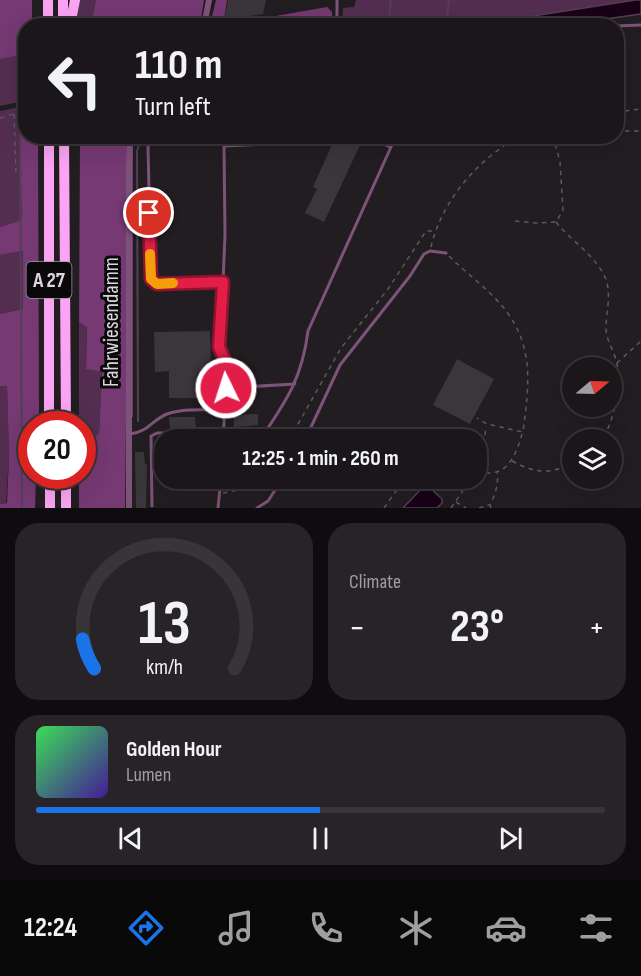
<!DOCTYPE html>
<html lang="en">
<head>
<meta charset="utf-8">
<style>
	body { margin:0; font-family:"Sofia Sans Condensed",sans-serif; background:#272326; color:#f1f3f6; height:100vh; display:flex; flex-direction:column; font-size:22px; white-space:nowrap }
	* { box-sizing:border-box; margin:0 }
	p { font-size:20px; color:#9f9fa2 }
	.icon { flex:none; width:33px; height:33px; fill:none; stroke:currentColor; stroke-width:2; stroke-linecap:round; stroke-linejoin:round }
	.map { position:relative; height:508px; overflow:hidden }
	.drawer { display:flex; flex-direction:column; gap:15px; padding:15px; background:#0e0c0e; flex:1 }
	.drawer>* { flex:none }
	.guide { position:absolute; left:18px; top:18px; width:606px; height:126px; border-radius:24px; box-shadow:0 6px 24px #0002,0 0 0 2px #383538; background:#1a1619; color:#f1f3f6; overflow:hidden }
	.needle { width:39px; rotate:71deg }
	.tools { position:absolute; left:562px; top:357px; display:grid; gap:12px }
	.tools a { display:grid; place-items:center; width:60px; height:60px; border-radius:50%; background:#1a1619; box-shadow:0 6px 24px #0002,0 0 0 2px #383538; font-size:30px }
	.speed { position:absolute; left:18px; top:411px; display:flex; gap:12px; font-size:30px; font-weight:700; text-align:center }
	.speed>* { display:grid; place-content:center; width:78px; height:78px; border-radius:50%; background:#1a1619; box-shadow:0 6px 24px #0002,0 0 0 2px #383538; line-height:1 }
	.speed .limit { border:9px solid #d22; background:#fff; color:#111 }
	.pin { position:absolute; display:grid; place-items:center; width:51px; height:51px; color:#fff; margin:-26px; border:3px solid #fff; border-radius:50%; box-shadow:0 2px 6px #0007 }
	.me { position:absolute; width:66px; margin:-33px; rotate:356deg; stroke-linejoin:round; filter:drop-shadow(0 0 4px #0008) }
	.turn { display:flex; align-items:center; gap:21px; height:126px; padding:0 18px; font-size:27px }
	.turn .icon { width:78px; height:78px; stroke-width:2.5 }
	.turn b { display:block; font-size:42px; line-height:51px }
	.big { font-size:45px; font-weight:700; line-height:1.1 }
	.drawer .card { flex:1; display:flex; flex-direction:column; justify-content:center; gap:9px; min-width:0; padding:0 21px; border-radius:24px; background:#272326 }
	.drawer .dial { align-items:center; gap:0 }
	.dial svg { height:156px; overflow:visible; fill:none; stroke:#383538; stroke-width:7; stroke-linecap:round; text-anchor:middle }
	.dial text { fill:#f1f3f6; stroke:none }
	.song { display:flex; align-items:center; gap:18px }
	.cover { width:72px; height:72px; border-radius:9px; background:linear-gradient(135deg,hsl(130 70% 55%),hsl(260 70% 35%)) }
	.played { height:6px; border-radius:3px; background:linear-gradient(90deg,#1a73e8 50%,#383538 50%) }
	.keys { display:flex; justify-content:space-around; direction:ltr }
	.heat { display:flex; justify-content:space-between; align-items:center; font-size:33px; direction:ltr }
	.drawer .tiles { flex:1; display:grid; gap:15px; grid-template-columns:1fr 1fr }
	.card:last-child { grid-column:span 2 }
	.trip { position:absolute; left:154px; top:429px; width:333px; height:60px; border-radius:24px; background:#1a1619; box-shadow:0 6px 24px #0002,0 0 0 2px #383538; font-weight:700; line-height:60px; text-align:center }
	.dock { display:flex; height:96px; justify-content:space-around; align-items:center; background:#0a090a; color:#9f9fa2 }
	.dock .icon { width:42px; height:42px }
	.dock .active { color:#1a73e8 }
	.dock b { font-size:27px; color:#f1f3f6 }
	.map>svg:first-child { display:block }
</style>
</head>
<body>
<div class="map">
<svg width="641" height="508" viewBox="0 0 641 508">
	<rect width="100%" height="100%" fill="#221d21"/>
	<path fill="#532e51" d="M79 0H96L91 25 76 26Z
		M356 0H635L476 25 342 26 343 8 354 7Z
		M17 56 19 102 0 106V59Z
		M25 106V114L19 121 22 220 0 227V111Z
		M23 251V309L0 314V255Z
		M79 322 87 327 86 369 102 372 99 434 83 441 82 424H79Z
		M7 385 9 456 6 503 0 504V386Z"/>
	<path fill="#763973" d="M0 0H32V25L26 26 25 101 19 102 17 56 0 59Z
		M96 0H204L200 25H91Z
		M216 0H227L223 25 327 7 332 12V25H210Z
		M25 114 26 136 38 137 39 418 38 424H32V476H36L35 508H0V504L7 503 9 456 7 386H0V314L23 309V251L0 255V227L22 220 19 121Z
		M80 137H146L133 145V417L126 418 125 508H79V476H82L83 441 99 434 102 372 86 369 87 327 79 322Z"/>
	<path fill="#190018" stroke="#534052" stroke-width="1.5" d="M635 0H641V14L563 25H476Z
		M424 486 430 488 442 499V503L437 508H403Z"/>
	<g fill="none" stroke-linecap="round" stroke-linejoin="round">
		<path stroke="#534052" stroke-width="2" d="M388 26 391 0
			M446 26 449 0
			M20 117 22 508
			M138 421 137 151 142 136"/>
	</g>
	<path fill="#3b363b" d="M228 0H266L263 14 224 20Z
		M336 136H343L360 145 324 222 305 213 317 189 313 187Z
		M210 331 211 370H205L206 398H169V371L155 372 154 332Z
		M457 359 494 379 470 424 433 405Z
		M258 414V425L234 427V415Z
		M169 417H195L196 429H170Z
		M135 452H144L145 464H147L146 508H136Z"/>
	<g fill="none" stroke-linecap="round" stroke-linejoin="round">
		<path stroke="#5d595c" stroke-width="1.5" stroke-dasharray="4.5 4.5" stroke-linecap="butt" d="M616 112 641 109
			M14 114 16 175
			M0 118 26 110
			M616 131H641
			M555 139 567 136
			M502 145 503 136
			M515 221 536 223 556 222 563 210 560 162 554 139 548 136
			M556 222C571 241 594 254 605 277 612 293 606 312 606 328 606 341 615 352 617 364 620 384 615 423 601 440
			M431 247C442 200 478 159 520 136
			M449 256C466 273 487 288 503 307 535 346 529 386 523 432L487 424 477 418
			M617 363 641 341
			M289 440 341 348 388 289 426 231H435
			M512 461C535 473 549 475 573 463
			M481 471 486 426
			M477 474C483 472 490 474 496 472 511 469 519 446 522 434
			M223 493 249 488 260 478
			M456 502 466 508
			M384 508 396 491 411 478
			M451 508 462 492 466 478
			M479 508 489 505
			M491 508 490 505C495 494 499 485 497 472"/>
		<path stroke="#7e537a" stroke-width="3" d="M337 26V0
			M616 26 641 25
			M175 136 150 142 148 147 151 279 157 284 223 283 219 347 227 365 226 388
			M217 136 224 146 287 143 309 136
			M365 136 391 147
			M223 282 225 235 224 146
			M130 434C148 432 152 420 167 414 184 408 206 410 224 410
			M223 440 226 388 295 384
			M260 440C286 401 302 379 308 331L391 147 394 136
			M305 440 340 365 410 276 424 254 430 251 446 253
			M152 506 151 436 157 433 223 432
			M218 508 221 478
			M257 508 268 501 283 478"/>
		<path stroke="#7e537a" stroke-width="6" d="M204 26 209 0
			M129 508V167L130 143 132 136"/>
		<path stroke="#faa4f3" stroke-width="10" d="M48 0V26
			M63 0V26
			M70 26 75 0
			M49 136V424
			M64 136 66 424
			M50 476V508
			M66 476V508"/>
	</g>
	<g fill="none" stroke-linecap="round" stroke-linejoin="round">
		<g stroke="#92132f" stroke-width="15">
			<path id="route" d="M149 213 151 279 157 284 223 282 219 347 227 365 226 388"/>
		</g>
		<use href="#route" stroke="#e11d48" stroke-width="10"/>
		<path stroke="#f59e0b" stroke-width="10" d="M150 254 151 279 157 284 173 283"/>
	</g>
	<g text-anchor="middle" dominant-baseline="central" stroke-width="6" stroke-linejoin="round" paint-order="stroke">
		<rect fill="#0a080a" stroke="#9c999c" stroke-width="1.5" x="26.5" y="262" width="45" height="36" rx="4.5"/>
		<g font-size="21" font-weight="bold" fill="#dad7da">
			<text x="49" y="280">A 27</text>
		</g>
		<g font-size="22" fill="#dad7da" stroke="#0a080a">
			<text transform="translate(111 322) rotate(-90)">Fahrwiesendamm</text>
		</g>
	</g>
</svg>
<div class="tools">
<a><svg class="needle" viewBox="-14 -14 28 28"><path d="M0-13l5 13h-10z" fill="#e53935"/><path d="M0 13l5-13h-10z" fill="#9f9fa2"/></svg></a>
<a><svg class="icon" aria-label="layers" viewBox="0 0 24 24"><path d="M12 4l9 5-9 5-9-5zM3 14l9 5 9-5"/></svg></a>
</div>
<div class="speed"><div class="limit">20</div></div>
<div class="pin" style="left:149px;top:213px;background:#d93025"><svg class="icon" aria-label="arrive" viewBox="0 0 24 24"><path d="M6 21V4h12l-3 4 3 4H6"/></svg></div>
<svg class="me" style="left:226px;top:388px" viewBox="-20 -20 40 40"><circle r="17" fill="#e11d48" stroke="#fff" stroke-width="3"/><path d="M0-11L8 9 0 5-8 9z" fill="#fff"/></svg>
<div class="trip">12:25 · 1 min · 260 m</div>
<div class="guide">
<div class="turn"><svg class="icon" aria-label="left" viewBox="0 0 24 24"><path d="M17 20v-9H6M10 6l-5 5 5 5"/></svg><div><b>110 m</b>Turn left</div></div>
</div>
</div>
<section class="drawer">
<div class="tiles">
<div class="card dial"><svg viewBox="0 0 100 80">
<path d="M14 69A42 42 0 1 1 86 69"/>
<path d="M14 69A42 42 0 0 1 8 54" stroke="#1a73e8"/>
<text x="50" y="56" font-size="32" font-weight="700">13</text>
<text x="50" y="72" font-size="11">km/h</text>
</svg></div>
<div class="card"><p>Climate</p>
<div class="heat"><a>−</a><b class="big">23°</b><a>+</a></div>
</div>
<div class="card">
<div class="song"><i class="cover"></i><div><b>Golden Hour</b><p>Lumen</p></div></div>
<div class="played"></div>
<div class="keys"><svg class="icon" aria-label="previous" viewBox="0 0 24 24"><path d="M18 5L8 12l10 7zM5 5v14"/></svg><svg class="icon" aria-label="pause" viewBox="0 0 24 24"><path d="M8 5v14M16 5v14"/></svg><svg class="icon" aria-label="next" viewBox="0 0 24 24"><path d="M6 5l10 7-10 7zM19 5v14"/></svg></div>
</div>
</div>
</section>
<nav class="dock">
<b>12:24</b>
<svg class="icon active" aria-label="directions" viewBox="0 0 24 24"><path d="M12 3l9 9-9 9-9-9zM9 14v-3h6M13 9l2 2-2 2"/></svg>
<svg class="icon" aria-label="music" viewBox="0 0 24 24"><path d="M9 18V5l10-2v13"/><circle cx="6" cy="18" r="3"/><circle cx="16" cy="16" r="3"/></svg>
<svg class="icon" aria-label="phone" viewBox="0 0 24 24"><path d="M5 4h4l2 5-3 2q2 4 5 5l2-3 5 2v4C11 20 4 13 5 4z"/></svg>
<svg class="icon" aria-label="climate" viewBox="0 0 24 24"><path d="M12 3v18M4 7l16 10M4 17L20 7"/></svg>
<svg class="icon" aria-label="car" viewBox="0 0 24 24"><path d="M5 17H2v-5l4-1 3-4h7l3 4 3 1v5h-3M9 17h6M6 11h13"/><circle cx="7" cy="17" r="2"/><circle cx="17" cy="17" r="2"/></svg>
<svg class="icon" aria-label="filters" viewBox="0 0 24 24"><path d="M4 7h16M4 17h16"/><circle cx="9" cy="7" r="2"/><circle cx="15" cy="17" r="2"/></svg>
</nav>
</body>
</html>
